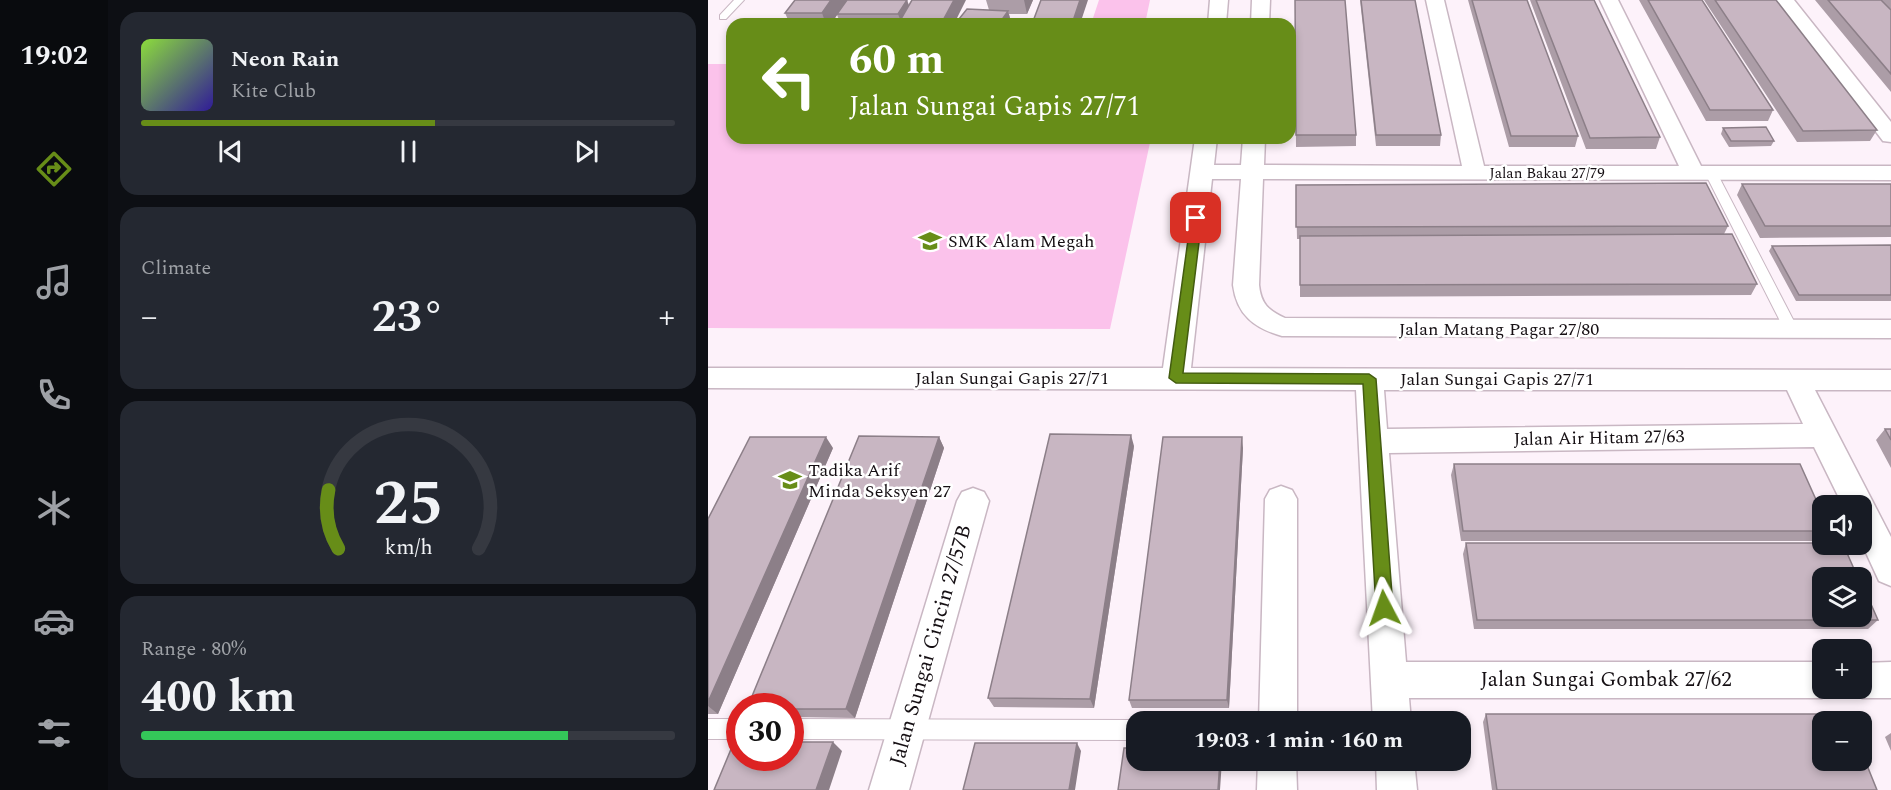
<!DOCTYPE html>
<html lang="en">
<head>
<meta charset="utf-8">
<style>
	body { margin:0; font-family:Spectral,serif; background:#242831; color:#f1f3f6; height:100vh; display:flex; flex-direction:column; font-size:22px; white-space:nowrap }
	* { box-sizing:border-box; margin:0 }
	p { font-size:20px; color:#9ea1a6 }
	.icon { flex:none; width:33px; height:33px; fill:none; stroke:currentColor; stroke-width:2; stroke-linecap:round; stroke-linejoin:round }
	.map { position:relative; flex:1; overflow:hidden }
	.sheet { display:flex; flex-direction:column; gap:12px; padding:12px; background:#0d0f14; width:600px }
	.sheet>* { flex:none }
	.banner { position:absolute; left:18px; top:18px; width:570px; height:126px; border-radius:18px; box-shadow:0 3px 9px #0003; background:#678d18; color:#fff; overflow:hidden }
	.tools { position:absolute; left:1104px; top:495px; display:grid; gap:12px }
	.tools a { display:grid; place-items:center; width:60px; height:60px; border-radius:12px; background:#171b24; box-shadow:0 3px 9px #0003; font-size:30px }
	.speed { position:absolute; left:18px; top:693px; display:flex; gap:12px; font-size:30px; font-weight:700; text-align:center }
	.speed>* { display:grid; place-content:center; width:78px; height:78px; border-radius:50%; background:#171b24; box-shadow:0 3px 9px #0003; line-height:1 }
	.speed .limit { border:9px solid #d22; background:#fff; color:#111 }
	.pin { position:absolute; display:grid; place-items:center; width:51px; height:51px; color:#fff; margin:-26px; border-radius:12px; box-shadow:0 3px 9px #0006 }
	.me { position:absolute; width:66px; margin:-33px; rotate:356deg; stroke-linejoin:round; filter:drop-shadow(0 0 4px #0008) }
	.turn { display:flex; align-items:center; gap:21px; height:126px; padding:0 24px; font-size:27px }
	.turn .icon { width:78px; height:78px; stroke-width:2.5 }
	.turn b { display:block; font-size:42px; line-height:51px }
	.big { font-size:45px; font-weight:700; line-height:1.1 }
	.sheet .tile { flex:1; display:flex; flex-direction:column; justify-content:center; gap:9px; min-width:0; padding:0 21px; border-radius:18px; background:#242831 }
	.sheet .dial { align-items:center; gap:0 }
	.dial svg { height:156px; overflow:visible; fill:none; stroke:#363941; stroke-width:7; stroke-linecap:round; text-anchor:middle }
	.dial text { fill:#f1f3f6; stroke:none }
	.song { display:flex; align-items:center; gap:18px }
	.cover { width:72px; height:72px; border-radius:9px; background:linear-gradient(135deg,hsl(90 70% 55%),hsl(250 70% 35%)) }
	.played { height:6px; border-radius:3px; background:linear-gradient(90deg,#678d18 55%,#363941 55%) }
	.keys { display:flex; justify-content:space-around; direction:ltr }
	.heat { display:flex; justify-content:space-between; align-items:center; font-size:33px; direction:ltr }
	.charge { height:9px; border-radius:4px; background:linear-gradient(90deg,#34c759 80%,#363941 0) }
	.trip { position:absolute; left:418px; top:711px; width:345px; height:60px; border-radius:18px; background:#171b24; box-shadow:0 3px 9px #0003; font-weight:700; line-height:60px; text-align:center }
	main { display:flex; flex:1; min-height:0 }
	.tab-bar { display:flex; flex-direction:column; width:108px; justify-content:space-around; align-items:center; background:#090b0e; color:#9ea1a6 }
	.tab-bar .icon { width:42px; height:42px }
	.tab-bar .current { color:#678d18 }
	.tab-bar b { font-size:27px; color:#f1f3f6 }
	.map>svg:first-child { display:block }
</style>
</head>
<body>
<main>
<nav class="tab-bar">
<b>19:02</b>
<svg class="icon current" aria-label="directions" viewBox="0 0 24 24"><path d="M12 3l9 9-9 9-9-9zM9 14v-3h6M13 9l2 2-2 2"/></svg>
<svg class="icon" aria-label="music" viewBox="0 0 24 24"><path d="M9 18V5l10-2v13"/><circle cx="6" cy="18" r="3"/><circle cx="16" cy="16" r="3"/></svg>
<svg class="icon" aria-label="phone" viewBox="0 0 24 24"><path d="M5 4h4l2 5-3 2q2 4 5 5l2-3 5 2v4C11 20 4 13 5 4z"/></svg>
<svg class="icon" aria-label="climate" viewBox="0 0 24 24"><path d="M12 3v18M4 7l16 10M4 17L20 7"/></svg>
<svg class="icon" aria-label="car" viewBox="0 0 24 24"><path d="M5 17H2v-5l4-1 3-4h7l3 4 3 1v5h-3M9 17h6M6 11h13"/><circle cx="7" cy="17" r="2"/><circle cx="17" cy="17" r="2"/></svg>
<svg class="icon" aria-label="filters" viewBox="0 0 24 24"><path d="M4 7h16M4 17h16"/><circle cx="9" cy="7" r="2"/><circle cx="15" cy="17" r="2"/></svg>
</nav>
<section class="sheet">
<div class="tile">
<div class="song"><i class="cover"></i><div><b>Neon Rain</b><p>Kite Club</p></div></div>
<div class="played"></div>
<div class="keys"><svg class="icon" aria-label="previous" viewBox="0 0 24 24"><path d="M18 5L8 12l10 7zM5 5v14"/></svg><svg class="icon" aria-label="pause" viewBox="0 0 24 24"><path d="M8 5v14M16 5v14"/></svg><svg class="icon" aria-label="next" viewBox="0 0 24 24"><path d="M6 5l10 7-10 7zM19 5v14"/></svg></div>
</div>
<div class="tile"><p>Climate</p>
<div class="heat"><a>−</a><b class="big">23°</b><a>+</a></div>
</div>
<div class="tile dial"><svg viewBox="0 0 100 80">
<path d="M14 69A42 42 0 1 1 86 69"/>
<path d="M14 69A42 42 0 0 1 9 39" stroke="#678d18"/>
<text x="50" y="56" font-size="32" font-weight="700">25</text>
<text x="50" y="72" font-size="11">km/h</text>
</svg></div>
<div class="tile"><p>Range · 80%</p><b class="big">400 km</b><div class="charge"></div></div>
</section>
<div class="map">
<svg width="1183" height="790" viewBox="0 0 1183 790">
	<rect width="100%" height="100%" fill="#fdf2fa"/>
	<path fill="#fbc2eb" d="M391 0H442L437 24H383Z
		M0 64H24V138H443L402 329 0 328Z"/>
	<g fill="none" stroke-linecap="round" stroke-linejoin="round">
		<g stroke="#c9b7c3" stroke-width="2">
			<path id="service" d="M26 0H36L18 19H12V15Z
				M1003 169 1009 173 1090 329 1088 333H1078L1076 329 997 173Z
				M0 719H32V739H0Z
				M82 719 429 720 432 722H429V740L82 739Z"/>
		</g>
		<g stroke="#c9b7c3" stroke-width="3">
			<path id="minor" d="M502 0H520L518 24H500Z
				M544 0H562L561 24H543Z
				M718 0H736L776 166H971L892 0H910L993 166H1183V180L555 179 551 285C553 304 560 310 577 318L1183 320V338L574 336C546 328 529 315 525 285L533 179H504L483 368 1183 370V390H1107L1183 537V586L1171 581 1154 544V506H1135L1106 447 681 453 698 662H1114V688H1129L1127 692 1114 698H701L703 722H665L648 390 0 388V368H455L487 138H509L506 165H533L535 138H557L556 165 754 166ZM676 390H1079L1095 424 679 429Z
				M1068 0H1086L1183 122V142L1175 141Z
				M573 486 584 490 589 499V722H551L557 499 562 490Z
				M265 488 276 492 281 501 201 790H161L249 501 254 492Z
				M1183 662V698H1154L1141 692 1139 688H1154V663Z
				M550 760H588L589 790H549Z
				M668 760H706L709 790H669Z"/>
		</g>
		<use href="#service" fill="#fff" fill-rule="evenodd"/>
		<use href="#minor" fill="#fff" fill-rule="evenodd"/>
	</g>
	<path fill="#ac9da7" d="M199 0 201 5 246 24H133L129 15 123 24H82L77 13Z
		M278 0H325L319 14H301L303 22 302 24H247L281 10Z
		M587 0 648 135V146L588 147Z
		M652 0H707L733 135 732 146H668Z
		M760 0H819L870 136 867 147H801Z
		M822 0H886L952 137 948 149H878Z
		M931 0H994L1065 110 1060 121H998Z
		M996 0H1068L1169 130 1162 141 1089 142Z
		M1107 0H1183V92Z
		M1015 128 1066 141 1063 146 1021 147 1013 134Z
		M1034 184H1183V237L1052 238 1029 195Z
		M588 185 1020 226 1016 234 1049 284 1043 295 592 297V239H589Z
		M1183 245V301H1088L1061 251 1064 246Z
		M1177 429H1183V468L1168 440Z
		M231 437 236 448 147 718 82 717V706Z
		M426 446 386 708 286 707 280 698Z
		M125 448 10 714H0V519Z
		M535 448 521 708H424L421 700Z
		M746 464 1114 513V541H753L743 475Z
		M758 543 1170 620 1160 629H766L755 554Z
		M778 714 1169 790H784L775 722Z
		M1183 733V751L1177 737Z"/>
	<path fill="#8c7f88" d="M123 0H139L123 24H118L114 13Z
		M199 0 202 10 194 24 190 14Z
		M246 0H258L246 24H233Z
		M316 0H325L319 14Z
		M372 0H380L372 24H364Z
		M300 11 303 22 302 24H291Z
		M423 435 426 446 386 708 382 699Z
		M118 437 125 448 10 714 0 706V702Z
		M231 437 236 448 147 718 138 709Z
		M534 437 535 448 521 708 519 700Z
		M125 742 134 751 121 790H108Z
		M369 743 373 751 367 790H361Z
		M512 760H514L512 790H510Z"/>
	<path fill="#c8b6c2" stroke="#8c7f88" stroke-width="1.5" d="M87 0H123L114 13H77Z
		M139 0H199L190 14H129Z
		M204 0H246L233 24H190Z
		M333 0H372L364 24H324Z
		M587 0H637L648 135H588Z
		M653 0H707L733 135H668Z
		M764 0H819L870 136H803Z
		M828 0H886L952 137 882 138Z
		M940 0H994L1065 110H1002Z
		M1007 0H1068L1169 130 1095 131Z
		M1120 0H1173L1183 10V74Z
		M259 9 300 11 291 24H247Z
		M1058 127 1066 141H1023L1015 128Z
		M998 183 1020 226 588 227V185Z
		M1034 184H1183V226H1057Z
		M1024 234 1049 284 592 285V236Z
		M1183 245V295H1091L1064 246Z
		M1177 429H1183V440Z
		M342 434 423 435 382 699 280 698Z
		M151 436 231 437 138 709H82V706H40Z
		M42 437H118L0 702V519Z
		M455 437H534L519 700H421Z
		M746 464H1092L1114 513V531H755Z
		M758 543H1114V544H1135L1150 578H1114V616H1154V584L1170 620H769Z
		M778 714H1138L1141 722H1114V760H1154V753L1169 790H789Z
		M26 742H32V758H82V742H125L108 790H6Z
		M267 743H369L361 790H255Z
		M416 748H429V760H512L510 790H410Z"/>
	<path fill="#678d18" stroke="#435c10" stroke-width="1.5" d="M488 215 494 218 475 373 661 374 668 379 685 608 682 614 676 616 671 614 668 608 655 384 468 383 461 378 483 218Z"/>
	<defs>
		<g id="school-bare" transform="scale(1.8)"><path d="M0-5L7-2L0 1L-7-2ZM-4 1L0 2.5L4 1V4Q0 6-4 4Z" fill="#678d18" stroke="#fff" stroke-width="2.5" paint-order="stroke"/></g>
	</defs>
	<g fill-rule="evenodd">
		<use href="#school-bare" x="222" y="241"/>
		<use href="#school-bare" x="82" y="480"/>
	</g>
	<g text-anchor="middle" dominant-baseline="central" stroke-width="5" stroke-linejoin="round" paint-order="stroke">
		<g font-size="15" fill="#150f13" stroke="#fff">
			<text x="839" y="173">Jalan Bakau 27/79</text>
		</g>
		<g font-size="18" fill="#150f13" stroke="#fff" text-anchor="start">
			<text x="240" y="241">SMK Alam Megah</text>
			<text x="100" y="470">Tadika Arif<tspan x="100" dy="21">Minda Seksyen 27</tspan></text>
		</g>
		<g font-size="18" fill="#150f13" stroke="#fff">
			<text x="791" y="329">Jalan Matang Pagar 27/80</text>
			<text x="304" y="378">Jalan Sungai Gapis 27/71</text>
			<text x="789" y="379">Jalan Sungai Gapis 27/71</text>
			<text transform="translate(891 438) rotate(-1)">Jalan Air Hitam 27/63</text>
		</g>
		<g font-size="21" fill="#150f13" stroke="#fff">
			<text transform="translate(223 645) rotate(-74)">Jalan Sungai Cincin 27/57B</text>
			<text x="898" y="680">Jalan Sungai Gombak 27/62</text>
		</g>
	</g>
</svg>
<div class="tools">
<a><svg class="icon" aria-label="sound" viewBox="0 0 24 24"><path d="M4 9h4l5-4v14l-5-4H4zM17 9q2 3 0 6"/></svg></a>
<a><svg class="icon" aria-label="layers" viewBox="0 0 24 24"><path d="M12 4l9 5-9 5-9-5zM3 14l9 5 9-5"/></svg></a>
<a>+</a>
<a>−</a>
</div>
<div class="speed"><div class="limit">30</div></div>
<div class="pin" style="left:488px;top:218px;background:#d93025"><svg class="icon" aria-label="arrive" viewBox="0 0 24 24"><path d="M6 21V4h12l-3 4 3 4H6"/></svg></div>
<svg class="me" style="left:676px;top:608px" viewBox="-20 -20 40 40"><path d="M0-17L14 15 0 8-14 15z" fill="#678d18" stroke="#fff" stroke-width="4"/></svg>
<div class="trip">19:03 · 1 min · 160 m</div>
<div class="banner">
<div class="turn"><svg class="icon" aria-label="left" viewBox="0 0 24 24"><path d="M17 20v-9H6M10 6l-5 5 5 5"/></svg><div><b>60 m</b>Jalan Sungai Gapis 27/71</div></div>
</div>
</div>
</main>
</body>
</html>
